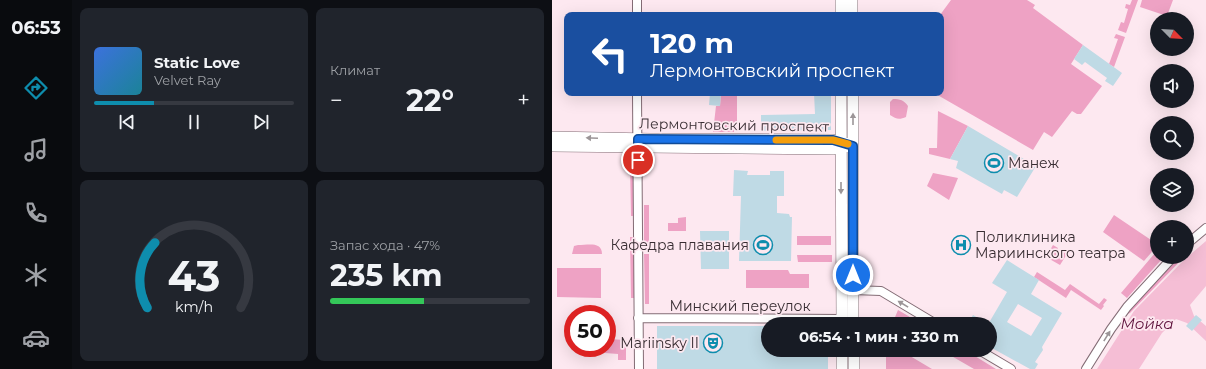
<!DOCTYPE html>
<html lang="ru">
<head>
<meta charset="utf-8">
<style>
	body { margin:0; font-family:Montserrat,sans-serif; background:#20242c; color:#f1f3f6; height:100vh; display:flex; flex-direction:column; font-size:15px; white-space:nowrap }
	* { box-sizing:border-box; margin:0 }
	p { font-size:13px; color:#9ea1a6 }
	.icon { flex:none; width:22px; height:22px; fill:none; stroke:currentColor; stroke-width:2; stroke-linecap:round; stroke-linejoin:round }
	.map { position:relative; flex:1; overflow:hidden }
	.drawer { display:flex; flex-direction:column; gap:8px; padding:8px; background:#0d0f14; width:480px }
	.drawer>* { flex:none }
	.guide { position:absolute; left:12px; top:12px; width:380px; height:84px; border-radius:8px; box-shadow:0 4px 16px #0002; background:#1a4fa0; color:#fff; overflow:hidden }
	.needle { width:26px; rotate:114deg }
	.buttons { position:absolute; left:598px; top:12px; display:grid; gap:8px }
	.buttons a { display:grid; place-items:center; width:44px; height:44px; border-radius:50%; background:#171b24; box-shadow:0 4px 16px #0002; font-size:20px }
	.speed { position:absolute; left:12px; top:305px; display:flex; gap:8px; font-size:20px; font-weight:700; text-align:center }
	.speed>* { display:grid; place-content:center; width:52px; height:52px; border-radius:50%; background:#171b24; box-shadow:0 4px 16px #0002; line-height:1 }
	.speed .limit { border:6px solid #d22; background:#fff; color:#111 }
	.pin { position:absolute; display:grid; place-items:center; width:34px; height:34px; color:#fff; margin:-17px; border:2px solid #fff; border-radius:50%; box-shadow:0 1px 4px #0007 }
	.me { position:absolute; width:44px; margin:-22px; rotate:0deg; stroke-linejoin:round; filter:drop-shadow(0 0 3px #0008) }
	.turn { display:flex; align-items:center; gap:14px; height:84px; padding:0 20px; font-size:18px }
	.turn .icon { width:52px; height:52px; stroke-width:2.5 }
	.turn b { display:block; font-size:28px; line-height:34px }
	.big { font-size:30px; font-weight:700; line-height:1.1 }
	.drawer .widget { flex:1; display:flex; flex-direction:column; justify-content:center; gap:6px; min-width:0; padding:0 14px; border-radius:8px; background:#20242c }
	.drawer .dial { align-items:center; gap:0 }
	.dial svg { height:104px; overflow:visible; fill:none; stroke:#363941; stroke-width:7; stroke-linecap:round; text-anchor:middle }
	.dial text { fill:#f1f3f6; stroke:none }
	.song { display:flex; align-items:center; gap:12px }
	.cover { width:48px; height:48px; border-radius:6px; background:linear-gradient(135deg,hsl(220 70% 55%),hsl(190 70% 35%)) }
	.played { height:4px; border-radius:2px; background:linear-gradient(90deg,#0e8dad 30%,#363941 30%) }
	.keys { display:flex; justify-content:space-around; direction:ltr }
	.heat { display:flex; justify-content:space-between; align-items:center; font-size:22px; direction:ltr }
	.charge { height:6px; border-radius:3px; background:linear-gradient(90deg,#34c759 47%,#363941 0) }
	.drawer .tiles { flex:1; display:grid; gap:8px; grid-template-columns:repeat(2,1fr) }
	.trip { position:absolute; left:209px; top:317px; width:236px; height:40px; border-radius:20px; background:#171b24; box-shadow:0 4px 16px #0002; font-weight:700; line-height:40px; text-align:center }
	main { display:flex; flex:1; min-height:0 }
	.tab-bar { display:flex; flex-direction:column; width:72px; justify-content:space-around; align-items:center; background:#090b0e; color:#9ea1a6 }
	.tab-bar .icon { width:28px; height:28px }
	.tab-bar .on { color:#0e8dad }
	.tab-bar b { font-size:18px; color:#f1f3f6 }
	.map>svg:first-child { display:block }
</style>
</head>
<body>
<main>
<nav class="tab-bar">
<b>06:53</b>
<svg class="icon on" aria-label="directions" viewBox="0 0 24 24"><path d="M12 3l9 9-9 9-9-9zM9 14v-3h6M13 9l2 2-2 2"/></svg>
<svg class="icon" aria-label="music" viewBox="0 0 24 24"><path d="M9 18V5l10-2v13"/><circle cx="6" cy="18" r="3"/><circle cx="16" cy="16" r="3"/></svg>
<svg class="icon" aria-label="phone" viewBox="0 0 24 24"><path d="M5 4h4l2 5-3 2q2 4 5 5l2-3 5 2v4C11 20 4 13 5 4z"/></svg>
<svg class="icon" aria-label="climate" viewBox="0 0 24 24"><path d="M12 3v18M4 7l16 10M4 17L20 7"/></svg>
<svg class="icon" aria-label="car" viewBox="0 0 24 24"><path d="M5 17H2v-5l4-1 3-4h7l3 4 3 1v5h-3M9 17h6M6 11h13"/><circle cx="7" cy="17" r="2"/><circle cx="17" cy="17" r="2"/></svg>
</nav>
<section class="drawer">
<div class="tiles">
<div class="widget">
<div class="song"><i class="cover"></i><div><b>Static Love</b><p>Velvet Ray</p></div></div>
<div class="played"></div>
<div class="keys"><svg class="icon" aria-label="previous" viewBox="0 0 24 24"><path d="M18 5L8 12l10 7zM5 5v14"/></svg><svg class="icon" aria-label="pause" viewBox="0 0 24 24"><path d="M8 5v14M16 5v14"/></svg><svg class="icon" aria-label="next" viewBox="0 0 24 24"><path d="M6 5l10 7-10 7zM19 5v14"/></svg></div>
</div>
<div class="widget"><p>Климат</p>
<div class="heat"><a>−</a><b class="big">22°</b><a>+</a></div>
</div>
<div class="widget dial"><svg viewBox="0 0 100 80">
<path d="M14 69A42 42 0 1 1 86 69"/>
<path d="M14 69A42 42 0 0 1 20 19" stroke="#0e8dad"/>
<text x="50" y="56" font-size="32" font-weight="700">43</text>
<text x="50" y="72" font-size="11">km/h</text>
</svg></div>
<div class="widget"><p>Запас хода · 47%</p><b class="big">235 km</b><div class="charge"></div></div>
</div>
</section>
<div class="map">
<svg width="654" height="369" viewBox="0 0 654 369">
	<rect width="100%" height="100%" fill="#fde8f0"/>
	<path fill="#eea2c4" d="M399 0H475L483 5 481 8 531 45 519 64 550 86 529 114H525L520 111 500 137 492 132 481 150 382 93H389L388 15Z
		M580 0H586L574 33 566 30 569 22 572 23 576 9 573 8 574 4 578 5Z
		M590 0H621L615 16 588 7Z
		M564 34 573 37 562 67 557 64 566 39 562 38Z
		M169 93H185V123H182V132H161L164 106H168Z
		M341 99C348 99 352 100 356 106L354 117C347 120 344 119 338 115V102Z
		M386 111 416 126 398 159 377 154V148H385Z
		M78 163H81L82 216H79Z
		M381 173 406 178 397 200 375 186Z
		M92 205H97V247H92Z
		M562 215 605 244V246L592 261 551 232Z
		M134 217V231H116V223H126V218Z
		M245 236H279V245H245Z
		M78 237H82V298H79Z
		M26 245C36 245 50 241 50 254H20L22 246Z
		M501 245 506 248 504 252 508 254 511 251 515 254 508 265 494 257Z
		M603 253 605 257 610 259 575 298 569 293Z
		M92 254H97V304H93Z
		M245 255H280V262H246Z
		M627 257H632L578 313 575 314Z
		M5 268H49V298L5 297Z
		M194 270H236L238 274H257V288H194Z
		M485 272 513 290 518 284 547 304 552 298 555 300 551 305 552 306 549 310 519 290 514 298 482 277Z
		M346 310 370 324H345L341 322Z
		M55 339 74 340V360H66V354L53 353V348H55Z
		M334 350H348L380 369H334Z
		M389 350H413L444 369H422Z"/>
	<path fill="#f5bed5" d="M654 241V286L638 305 642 316 654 326V341L635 323 624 319 610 333 587 369H545L582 311 632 260Z"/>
	<path fill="#bfdae5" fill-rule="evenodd" d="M531 45 570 73 561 86 553 81 555 78 533 62 530 65 522 59Z
		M158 93H169L168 106 157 105Z
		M262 93H279V130L209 131V115L263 114Z
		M416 126 484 166 465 197 452 190 450 194 404 168 406 161 398 159Z
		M182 170 196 171 195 175H218V171H232V196H225V213L237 214 238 217H240L239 261H187L189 196H181Z
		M148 231H177V269H149Z
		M455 260 487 280 479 294 510 313 490 347 491 350 483 362 486 364 483 369H478L438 347V321L455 292 440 283ZM466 304 490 318 479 336 455 322Z
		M421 315 436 324H416Z
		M644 315 650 320 640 331 634 326Z
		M105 326H216V350H276V369H105Z"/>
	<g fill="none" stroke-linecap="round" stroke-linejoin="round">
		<g stroke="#836c75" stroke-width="10">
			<path id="street" d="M85 0V15
				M85 93 87 369
				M635 244 654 228
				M301 290 329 291 384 324
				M86 318 290 319
				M427 350 459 369
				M534 369 559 329 575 307 621 257"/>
		</g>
		<g stroke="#836c75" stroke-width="12">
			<path id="secondary" d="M289 0V15
				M300 0V15
				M289 93 290 324
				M301 93V324
				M0 137 98 139 281 140 301 145
				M0 146 281 149 301 145
				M302 350V369
				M290 369V350"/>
		</g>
		<use href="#street" stroke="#fff" stroke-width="8"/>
		<use href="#secondary" stroke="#fff" stroke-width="11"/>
	</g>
	<defs><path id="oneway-solid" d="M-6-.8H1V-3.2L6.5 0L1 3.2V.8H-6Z"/></defs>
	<g fill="#9c9698">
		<use href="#oneway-solid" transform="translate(301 119) rotate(-90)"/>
		<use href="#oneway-solid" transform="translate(40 138) rotate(-178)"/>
		<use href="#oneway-solid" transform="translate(289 188) rotate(90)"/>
		<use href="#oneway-solid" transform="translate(351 304) rotate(-149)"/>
		<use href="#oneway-solid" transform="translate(555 336) rotate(-58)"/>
	</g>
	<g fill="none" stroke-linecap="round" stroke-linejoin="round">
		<g stroke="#114b97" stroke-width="10">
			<path id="route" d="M86 160V139L281 140 301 146V275"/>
		</g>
		<use href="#route" stroke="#1a73e8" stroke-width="7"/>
		<path stroke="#f59e0b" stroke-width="7" d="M224 140H281L296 144"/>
	</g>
	<defs>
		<g id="stadium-ring" transform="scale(1)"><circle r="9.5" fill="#fde8f0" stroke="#0e8dad" stroke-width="1.5"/><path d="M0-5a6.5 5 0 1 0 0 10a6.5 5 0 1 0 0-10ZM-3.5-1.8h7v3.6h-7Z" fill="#0e8dad"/></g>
		<g id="hospital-ring" transform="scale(1)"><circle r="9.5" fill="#fde8f0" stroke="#0e8dad" stroke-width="1.5"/><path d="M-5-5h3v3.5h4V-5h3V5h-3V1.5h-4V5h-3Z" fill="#0e8dad"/></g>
		<g id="theatre-ring" transform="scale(1)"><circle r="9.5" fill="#fde8f0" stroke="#0e8dad" stroke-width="1.5"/><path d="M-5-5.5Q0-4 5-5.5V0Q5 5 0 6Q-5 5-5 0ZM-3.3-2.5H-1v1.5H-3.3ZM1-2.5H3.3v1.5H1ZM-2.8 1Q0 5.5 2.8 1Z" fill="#0e8dad"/></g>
	</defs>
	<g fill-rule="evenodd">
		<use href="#stadium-ring" x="442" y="163"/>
		<use href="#stadium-ring" x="211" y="245"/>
		<use href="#hospital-ring" x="409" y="245"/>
		<use href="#theatre-ring" x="161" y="343"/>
	</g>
	<g text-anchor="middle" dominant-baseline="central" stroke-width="3.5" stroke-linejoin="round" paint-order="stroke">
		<g font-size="14" fill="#382d32" stroke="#fde8f0">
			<text transform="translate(182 125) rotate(1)">Лермонтовский проспект</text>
			<text x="188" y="306">Минский переулок</text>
		</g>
		<g font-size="14" fill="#382d32" stroke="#fde8f0" text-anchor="start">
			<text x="456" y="163">Манеж</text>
			<text x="423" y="237">Поликлиника<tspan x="423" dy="16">Мариинского театра</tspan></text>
			<text x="197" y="245" text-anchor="end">Кафедра плавания</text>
			<text x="147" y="343" text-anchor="end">Mariinsky II</text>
		</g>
		<g font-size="15" font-style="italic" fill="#5e123c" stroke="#fde8f0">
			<text x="595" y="323">Мойка</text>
		</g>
	</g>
</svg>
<div class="buttons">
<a><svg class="needle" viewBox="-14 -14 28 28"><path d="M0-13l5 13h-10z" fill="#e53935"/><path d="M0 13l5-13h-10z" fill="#9ea1a6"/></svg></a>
<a><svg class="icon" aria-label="sound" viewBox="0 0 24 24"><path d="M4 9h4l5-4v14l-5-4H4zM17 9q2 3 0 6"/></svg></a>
<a><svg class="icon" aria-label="search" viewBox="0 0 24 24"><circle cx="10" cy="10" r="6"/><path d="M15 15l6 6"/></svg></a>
<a><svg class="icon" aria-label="layers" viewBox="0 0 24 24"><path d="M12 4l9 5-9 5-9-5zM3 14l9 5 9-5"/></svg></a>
<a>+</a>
</div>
<div class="speed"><div class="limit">50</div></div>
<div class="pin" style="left:86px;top:160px;background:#d93025"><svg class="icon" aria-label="arrive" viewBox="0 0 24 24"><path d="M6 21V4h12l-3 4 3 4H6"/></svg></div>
<svg class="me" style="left:301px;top:275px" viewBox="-20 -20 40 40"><circle r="17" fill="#1a73e8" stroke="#fff" stroke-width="3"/><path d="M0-11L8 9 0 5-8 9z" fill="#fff"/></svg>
<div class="trip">06:54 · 1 мин · 330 m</div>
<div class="guide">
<div class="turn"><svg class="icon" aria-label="left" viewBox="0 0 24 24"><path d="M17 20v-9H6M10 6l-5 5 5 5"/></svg><div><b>120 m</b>Лермонтовский проспект</div></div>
</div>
</div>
</main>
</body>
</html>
